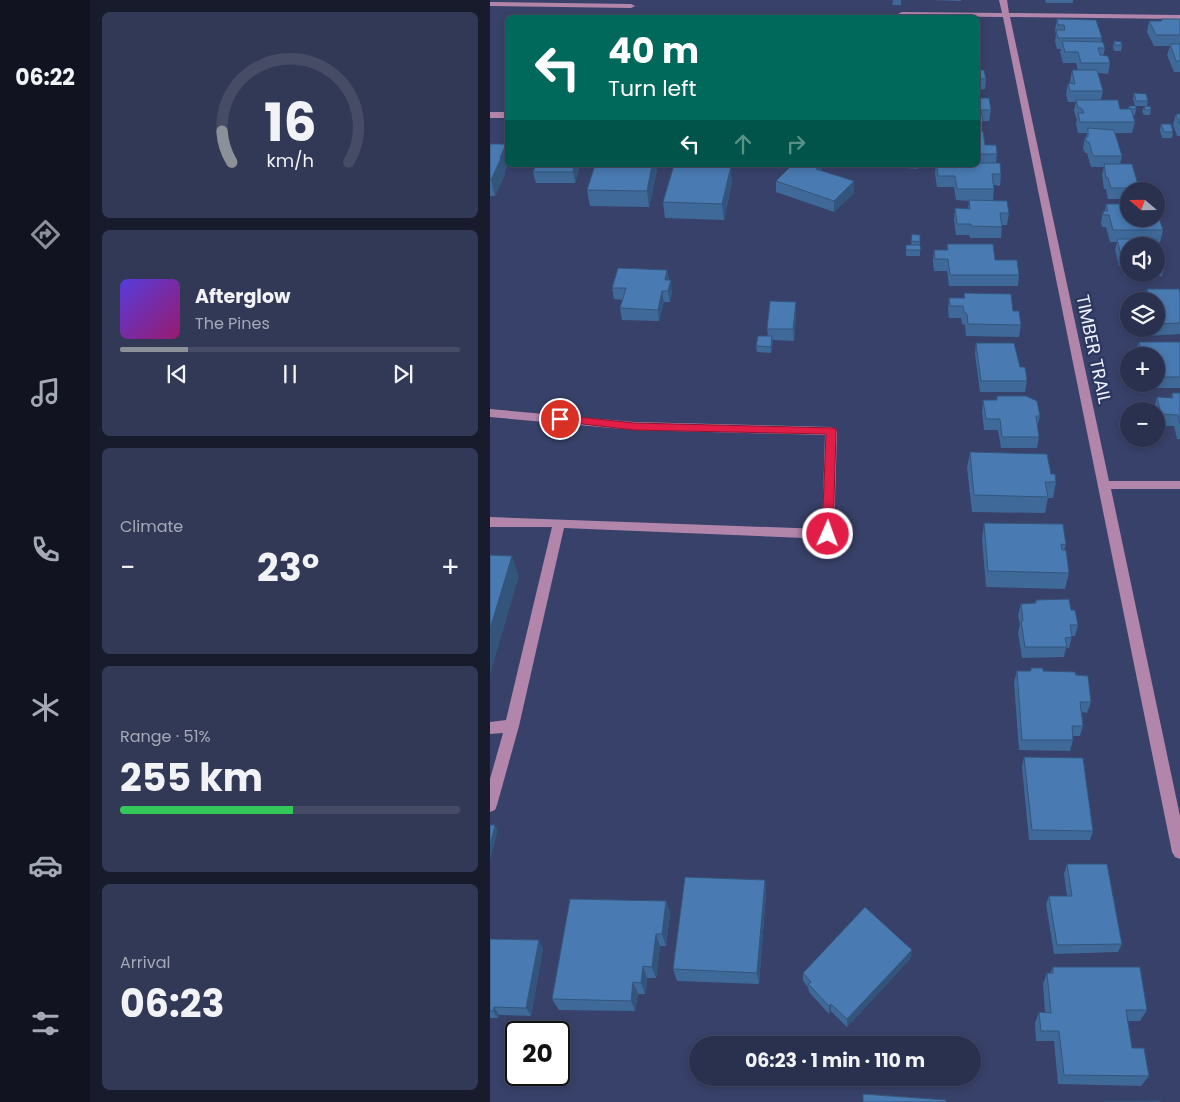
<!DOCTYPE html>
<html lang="en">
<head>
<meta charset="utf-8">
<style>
	body { margin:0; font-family:Poppins,sans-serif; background:#323956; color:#f1f3f6; height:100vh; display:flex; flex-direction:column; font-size:19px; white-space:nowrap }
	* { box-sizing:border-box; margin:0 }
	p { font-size:16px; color:#a5a9b7 }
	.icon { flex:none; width:28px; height:28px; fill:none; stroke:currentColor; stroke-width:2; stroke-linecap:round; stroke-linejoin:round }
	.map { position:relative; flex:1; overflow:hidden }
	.drawer { display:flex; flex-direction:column; gap:12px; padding:12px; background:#171b2b; width:400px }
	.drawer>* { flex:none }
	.guide { position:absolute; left:15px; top:15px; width:475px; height:152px; border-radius:8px; box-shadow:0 2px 8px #0003,0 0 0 1px #464c66; background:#00695c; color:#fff; overflow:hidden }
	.needle { width:32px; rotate:290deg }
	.buttons { position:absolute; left:630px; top:182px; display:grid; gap:10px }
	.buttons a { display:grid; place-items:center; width:45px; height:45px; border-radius:50%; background:#2a314f; box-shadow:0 2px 8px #0003,0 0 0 1px #464c66; font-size:25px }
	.speed { position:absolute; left:15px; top:1021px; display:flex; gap:10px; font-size:25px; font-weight:700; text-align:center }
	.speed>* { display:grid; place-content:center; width:65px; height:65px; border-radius:50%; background:#2a314f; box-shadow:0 2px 8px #0003,0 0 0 1px #464c66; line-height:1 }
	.speed .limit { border:2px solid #111; border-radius:8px; background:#fff; color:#111 }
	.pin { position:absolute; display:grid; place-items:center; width:42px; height:42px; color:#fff; margin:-21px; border:2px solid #fff; border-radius:50%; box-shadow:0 1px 5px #0007 }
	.me { position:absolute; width:55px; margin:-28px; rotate:2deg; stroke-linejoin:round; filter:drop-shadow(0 0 4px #0008) }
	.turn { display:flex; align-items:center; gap:18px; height:105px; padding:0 20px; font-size:22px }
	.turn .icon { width:65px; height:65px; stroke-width:2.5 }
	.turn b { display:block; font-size:35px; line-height:42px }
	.lanes { display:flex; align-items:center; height:48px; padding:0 20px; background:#0003; justify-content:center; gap:25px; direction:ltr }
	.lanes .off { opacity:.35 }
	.big { font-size:38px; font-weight:700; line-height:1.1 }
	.drawer .widget { flex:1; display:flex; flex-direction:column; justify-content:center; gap:8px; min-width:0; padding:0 18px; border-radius:8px; background:#323956 }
	.drawer .dial { align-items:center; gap:0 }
	.dial svg { height:130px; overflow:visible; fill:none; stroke:#464c66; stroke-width:7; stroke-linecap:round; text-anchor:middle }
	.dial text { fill:#f1f3f6; stroke:none }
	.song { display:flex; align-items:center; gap:15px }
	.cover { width:60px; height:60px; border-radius:8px; background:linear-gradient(135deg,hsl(250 70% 55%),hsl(320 70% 35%)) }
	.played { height:5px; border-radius:2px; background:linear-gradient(90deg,#8c9099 20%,#464c66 20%) }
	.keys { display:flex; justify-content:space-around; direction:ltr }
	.heat { display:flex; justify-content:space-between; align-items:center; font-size:28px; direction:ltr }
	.charge { height:8px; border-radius:4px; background:linear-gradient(90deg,#34c759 51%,#464c66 0) }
	.trip { position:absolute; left:199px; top:1036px; width:292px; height:50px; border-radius:25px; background:#2a314f; box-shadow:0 2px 8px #0003,0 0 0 1px #464c66; font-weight:700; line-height:50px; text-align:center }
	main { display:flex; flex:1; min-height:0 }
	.menu { display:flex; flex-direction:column; width:90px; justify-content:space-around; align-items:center; background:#111420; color:#a5a9b7 }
	.menu .icon { width:35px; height:35px }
	.menu .active { color:#8c9099 }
	.menu b { font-size:22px; color:#f1f3f6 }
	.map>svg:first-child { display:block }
</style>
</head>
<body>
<main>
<nav class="menu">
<b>06:22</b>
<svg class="icon active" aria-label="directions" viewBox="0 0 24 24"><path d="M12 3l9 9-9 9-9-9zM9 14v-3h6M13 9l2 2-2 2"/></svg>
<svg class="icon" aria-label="music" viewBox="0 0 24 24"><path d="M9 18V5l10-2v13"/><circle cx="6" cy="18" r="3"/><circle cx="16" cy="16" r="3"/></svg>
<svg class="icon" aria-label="phone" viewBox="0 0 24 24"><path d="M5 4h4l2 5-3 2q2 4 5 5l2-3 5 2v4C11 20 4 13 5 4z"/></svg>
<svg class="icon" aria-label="climate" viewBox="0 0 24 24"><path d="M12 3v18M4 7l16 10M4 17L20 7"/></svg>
<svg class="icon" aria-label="car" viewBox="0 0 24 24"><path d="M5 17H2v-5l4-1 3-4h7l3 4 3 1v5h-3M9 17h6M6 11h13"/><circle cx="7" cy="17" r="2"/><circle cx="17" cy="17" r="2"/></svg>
<svg class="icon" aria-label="filters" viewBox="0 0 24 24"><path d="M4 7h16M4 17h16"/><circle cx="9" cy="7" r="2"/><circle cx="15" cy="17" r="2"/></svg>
</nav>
<section class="drawer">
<div class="widget dial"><svg viewBox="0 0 100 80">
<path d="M14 69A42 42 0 1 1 86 69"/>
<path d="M14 69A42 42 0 0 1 8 50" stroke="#8c9099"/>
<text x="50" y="56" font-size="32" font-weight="700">16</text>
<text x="50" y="72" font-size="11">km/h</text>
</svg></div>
<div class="widget">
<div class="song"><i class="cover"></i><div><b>Afterglow</b><p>The Pines</p></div></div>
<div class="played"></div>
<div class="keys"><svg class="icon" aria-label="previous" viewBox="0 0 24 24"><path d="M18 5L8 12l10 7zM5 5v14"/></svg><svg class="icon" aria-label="pause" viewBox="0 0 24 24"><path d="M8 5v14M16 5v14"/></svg><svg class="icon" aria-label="next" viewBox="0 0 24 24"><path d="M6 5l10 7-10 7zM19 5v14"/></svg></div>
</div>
<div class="widget"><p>Climate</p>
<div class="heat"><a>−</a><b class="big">23°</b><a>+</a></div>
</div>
<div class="widget"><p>Range · 51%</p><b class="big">255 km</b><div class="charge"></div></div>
<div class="widget"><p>Arrival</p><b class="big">06:23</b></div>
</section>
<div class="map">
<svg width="690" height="1102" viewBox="0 0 690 1102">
	<rect width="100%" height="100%" fill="#384169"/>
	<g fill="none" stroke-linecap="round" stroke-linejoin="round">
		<path fill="#b286aa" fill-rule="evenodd" d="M509 0H517L519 13 690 15V19L520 17 619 481H690V489H621L690 816V859L685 857 682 852 513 17 412 16 408 14 412 12 512 13Z
			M0 2 141 4 145 6 141 8 0 6Z
			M0 112H18V118H0Z
			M0 409 144 422 341 427 347 431 344 534 342 537 338 539 74 528 29 726 7 805 5 810 0 812V779L13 733 0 734V722L16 720 62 527H0V517L332 529 335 435 144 430 0 417Z"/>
	</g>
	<path fill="#3f6998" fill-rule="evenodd" d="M403 0H411V5H402Z
		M440 0H471V1Z
		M555 0H583V3H556Z
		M567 19 612 38 611 42 615 48 613 56 620 63 618 74 608 73 613 91 611 100 630 109H638L639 106H645L643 99 644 93 658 101 657 106H646V109L645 115H642L645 122 642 133H625L632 156 630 164 649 188 648 191H639V199H618L616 189H614L612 175 614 167H601L597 153H595L593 148 595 137H596L597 133H588L586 124 587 119 586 118 584 110 586 102H578L576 94 578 83H580V81L582 70H588L586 63H573L570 52 571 49H567L565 41 566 34 565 30Z
		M671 19H690V72H684L677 55 680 46H664L657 32 659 21H671Z
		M488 28 491 49 490 60H488Z
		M624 41 632 45 631 51H624L623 47Z
		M488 70 496 79 495 89 490 90 489 96H488Z
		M488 98 501 110 499 121H492V131L495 145 507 154 506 163 511 174 510 186 504 185V189L503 201 519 213 517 225H512L511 238H480L479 235H466L464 220 465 208 478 209 479 201 466 200 464 187H447L445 174 446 165H488Z
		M654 107 661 109 660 115H654L652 112Z
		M686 114H690V136H687L683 125Z
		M671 124 683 132 682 138H672L670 130Z
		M0 144 18 152V165L15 171V174L5 196H0Z
		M90 165 85 183H46L43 172Z
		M416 165H429L428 169 416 168Z
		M167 170 159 207 100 206 97 190Z
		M332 171 364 181V193L344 212 286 192V181Z
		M242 182 234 220 175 218 173 202Z
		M616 204 673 230 670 242H668L675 265 672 276H635L632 266H629L625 250 627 242H620L616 227H612L611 223 613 211H615ZM639 246H666V274H639Z
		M422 234 430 235V256H416V245H421Z
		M457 244 505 260 529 275 528 286H459L457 271H444L443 262 444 250H457Z
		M177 270 179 280 182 291 180 302H174L169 321 132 320 130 308 133 300 124 299 122 288Z
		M657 289 690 293V334L656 336 654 329H666V301H654Z
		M474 293 523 311 531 325 529 337 476 336 475 325 472 324 471 318H459L458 310 459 298H474Z
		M306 313 304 341 283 340 281 353 267 352 266 346 278 336 277 329Z
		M649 342H690V388H656L655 384H666V356H646L645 353Z
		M486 343 530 367 537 381 535 392H490L485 354Z
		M682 393H690V439H687L684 426H668L666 420V411H664V409L667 397 681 398Z
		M507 396 550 416 547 427 549 437 547 448H511L508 430H494L492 412 493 400H506Z
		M480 452 561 474 566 482 563 498H558L555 513 482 512 477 468Z
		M494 523 576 545 574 550 579 573 575 589 496 587 492 539Z
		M546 600 581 610 588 625 585 636H582L579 648H576L574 657 532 658 528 632 530 625 528 615 531 604 545 603Z
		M541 668 553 671 586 675 601 702 597 713 592 712 593 726 590 736H583V740L580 751 529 750 524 682 527 671H540Z
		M534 757 603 831 600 840H539L532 767Z
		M577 864 632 944 628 952 564 954 556 904 559 896H577L574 874Z
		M275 880 276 893 269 984 187 981 183 969Z
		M176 901 180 913 176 946H170L166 978H157L155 994H148L145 1011 69 1010 62 999Z
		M0 939 53 948 41 1016 9 1015 8 1018H0Z
		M422 950 420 959 357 1027 341 1011 339 1014 319 992 318 987 313 981V973Z
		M563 967 657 1010 650 1021H638L642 1048 659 1076 651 1086 568 1084 564 1041H546L545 1023 549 1012H555L553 984 557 973H560Z"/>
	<path fill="#33557c" d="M16 144 18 152V165L15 171V174L5 196 1 180Z
		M84 165H90L85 183 83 172Z
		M162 165H166L167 170 159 207 157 191Z
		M330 165H332V175L326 169Z
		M241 166 242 182 234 220 232 204Z
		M364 181V193L344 212V201Z
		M177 270 179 281 175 280Z
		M181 280 182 291 180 302 178 291Z
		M172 291 174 302 169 321 168 310Z
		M306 302V313L304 341 303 329Z
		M282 336 283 342 281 353V347Z
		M22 556 29 576 0 675V629Z
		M5 825 8 830 0 861V846Z
		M275 880 276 893 269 984 267 973Z
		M176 901 180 913 176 946 172 934Z
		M166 934 170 946 166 978 162 967Z
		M49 940 53 948 41 1016 36 1008Z
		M422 950 420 959 357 1027V1019Z
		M153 966 157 978 155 994 151 983Z
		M143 982 148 994 145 1011 141 1001Z
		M341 1004V1011L339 1014V1006Z
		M4 1007 9 1015 8 1018 3 1011Z"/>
	<path fill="#497ab1" stroke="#33557c" d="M567 19 606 20 612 38H568L566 30H575L574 25H568Z
		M671 19H690V35H666L659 21H672Z
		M488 28 490 37H488Z
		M488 41H490L491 49H488Z
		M572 41 613 42 615 48H608L610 55 618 56 620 63H591L588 52H575Z
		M624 41 631 42 632 45H625Z
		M680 44H690V61H686Z
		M488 70H494L496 79H489L490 85H488Z
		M582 70H607L613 91H580L578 83 585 84Z
		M644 93 656 94 658 101H646Z
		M488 98H499L501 110H491L493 122H488Z
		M586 100H628L630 109H641L645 122H590L588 113H594L592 109 588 107Z
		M639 106H646V109H640Z
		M660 106 661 109 655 110 654 107Z
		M686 114H690V125Z
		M671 124H681L683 132H674Z
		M598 128 624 130 632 156H603L599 142H597L595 137H598Z
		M488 131H493L495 145H506L507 154H488Z
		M0 144H16L10 158H11L1 180H0Z
		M488 163H510L511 174H502L504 189H467L465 176H448L447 165H488Z
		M614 164H642L649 188H621L618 178H616Z
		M46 165H84L83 172H43Z
		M105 165H162L157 191 97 190Z
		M184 165 241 166 232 204 173 202Z
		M302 165H330L326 169 364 181 344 201 286 181Z
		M479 200 517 201 519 213H510L512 227 481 226V224H467L465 208 480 209Z
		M616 204H639V219H666V208L673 230H623L619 215H614L613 211H618Z
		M422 234 430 235V242L421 241Z
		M627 239H667L675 265H666V246H639V265H637L634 255H631Z
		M457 244H503L505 260H527L529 275H460L458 259H445L444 250H458Z
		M416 245H430L431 250H416Z
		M128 268 177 270 175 280H181L178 291H172L168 310 130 308 136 288H122Z
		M657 289H689L690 293V323L666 324V301H660Z
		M474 293 521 294 523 311H529L531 325 478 324 477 314 474 312 473 306H460L459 298H475Z
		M280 301 306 302 303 329H277Z
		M268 336H282L281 347 266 346Z
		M649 342H690V377H666V356H653Z
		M486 343H524L530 367H535L537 381H491Z
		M682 393H690V424L688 415 671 414 667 397 683 398Z
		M507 396H536L547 401 550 416H546L549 437H512L510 419H496L493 400H507Z
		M480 452 557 454 561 474H565L566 482H555L558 497 484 495Z
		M494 523 573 524 576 545 571 544 572 550H576L579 573 498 571Z
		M0 555 22 556 0 629Z
		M579 599 581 610H585L588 625H580L582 637 575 638 577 647H535L531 621H533L531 604 546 603V600Z
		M541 668H553V671L585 672 586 675 598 676 601 702H590L593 726H582L583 740H532L527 671H541Z
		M534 757 593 758 603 831 542 830Z
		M0 825H5L0 846Z
		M577 864H617L632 944 567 945 559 896H582Z
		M195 877 275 880 267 973 183 969Z
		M80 899 176 901 172 934H166L162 967 153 966 151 983 143 982 141 1001 62 999Z
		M375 907 422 950 357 1019 341 1004 339 1006 318 984 321 982 313 973Z
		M0 939 49 940 36 1008 4 1007 3 1011H0Z
		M563 967H650L657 1010H636L642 1048H654L659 1076 574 1075 569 1031H551L549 1012 561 1013 557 973H563Z
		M373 1094 456 1100V1102H373Z
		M670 1101V1102H614Z"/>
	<path fill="#e11d48" stroke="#92132f" d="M70 415 144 423 345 428 346 430 343 534 338 538 332 534 336 434 144 430 67 421V416Z"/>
	<g text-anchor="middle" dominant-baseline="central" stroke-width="5" stroke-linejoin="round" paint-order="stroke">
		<g font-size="18" fill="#ebf0ff" stroke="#2e375d">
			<text transform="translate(604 349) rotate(78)">TIMBER TRAIL</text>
		</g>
	</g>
</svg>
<div class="buttons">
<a><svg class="needle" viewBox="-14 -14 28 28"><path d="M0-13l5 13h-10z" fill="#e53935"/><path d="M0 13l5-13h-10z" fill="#a5a9b7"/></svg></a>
<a><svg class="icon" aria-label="sound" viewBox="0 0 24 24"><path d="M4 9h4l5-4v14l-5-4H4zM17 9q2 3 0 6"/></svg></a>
<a><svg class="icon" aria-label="layers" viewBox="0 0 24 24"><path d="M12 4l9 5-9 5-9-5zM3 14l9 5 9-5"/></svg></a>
<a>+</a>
<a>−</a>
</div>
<div class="speed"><div class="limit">20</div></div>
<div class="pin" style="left:70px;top:419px;background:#d93025"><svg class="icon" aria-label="arrive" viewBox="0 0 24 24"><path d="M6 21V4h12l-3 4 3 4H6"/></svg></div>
<svg class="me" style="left:338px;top:534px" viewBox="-20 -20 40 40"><circle r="17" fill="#e11d48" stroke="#fff" stroke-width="3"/><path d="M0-11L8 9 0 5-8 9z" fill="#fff"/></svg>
<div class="trip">06:23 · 1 min · 110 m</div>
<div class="guide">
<div class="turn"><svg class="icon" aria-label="left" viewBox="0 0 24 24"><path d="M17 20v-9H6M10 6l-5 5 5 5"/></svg><div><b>40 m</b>Turn left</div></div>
<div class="lanes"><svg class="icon" aria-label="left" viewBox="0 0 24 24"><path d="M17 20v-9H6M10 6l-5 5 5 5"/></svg><svg class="icon off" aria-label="ahead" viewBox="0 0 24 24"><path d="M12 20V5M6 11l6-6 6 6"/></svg><svg class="icon off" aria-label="right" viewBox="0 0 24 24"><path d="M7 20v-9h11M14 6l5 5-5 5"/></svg></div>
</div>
</div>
</main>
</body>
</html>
